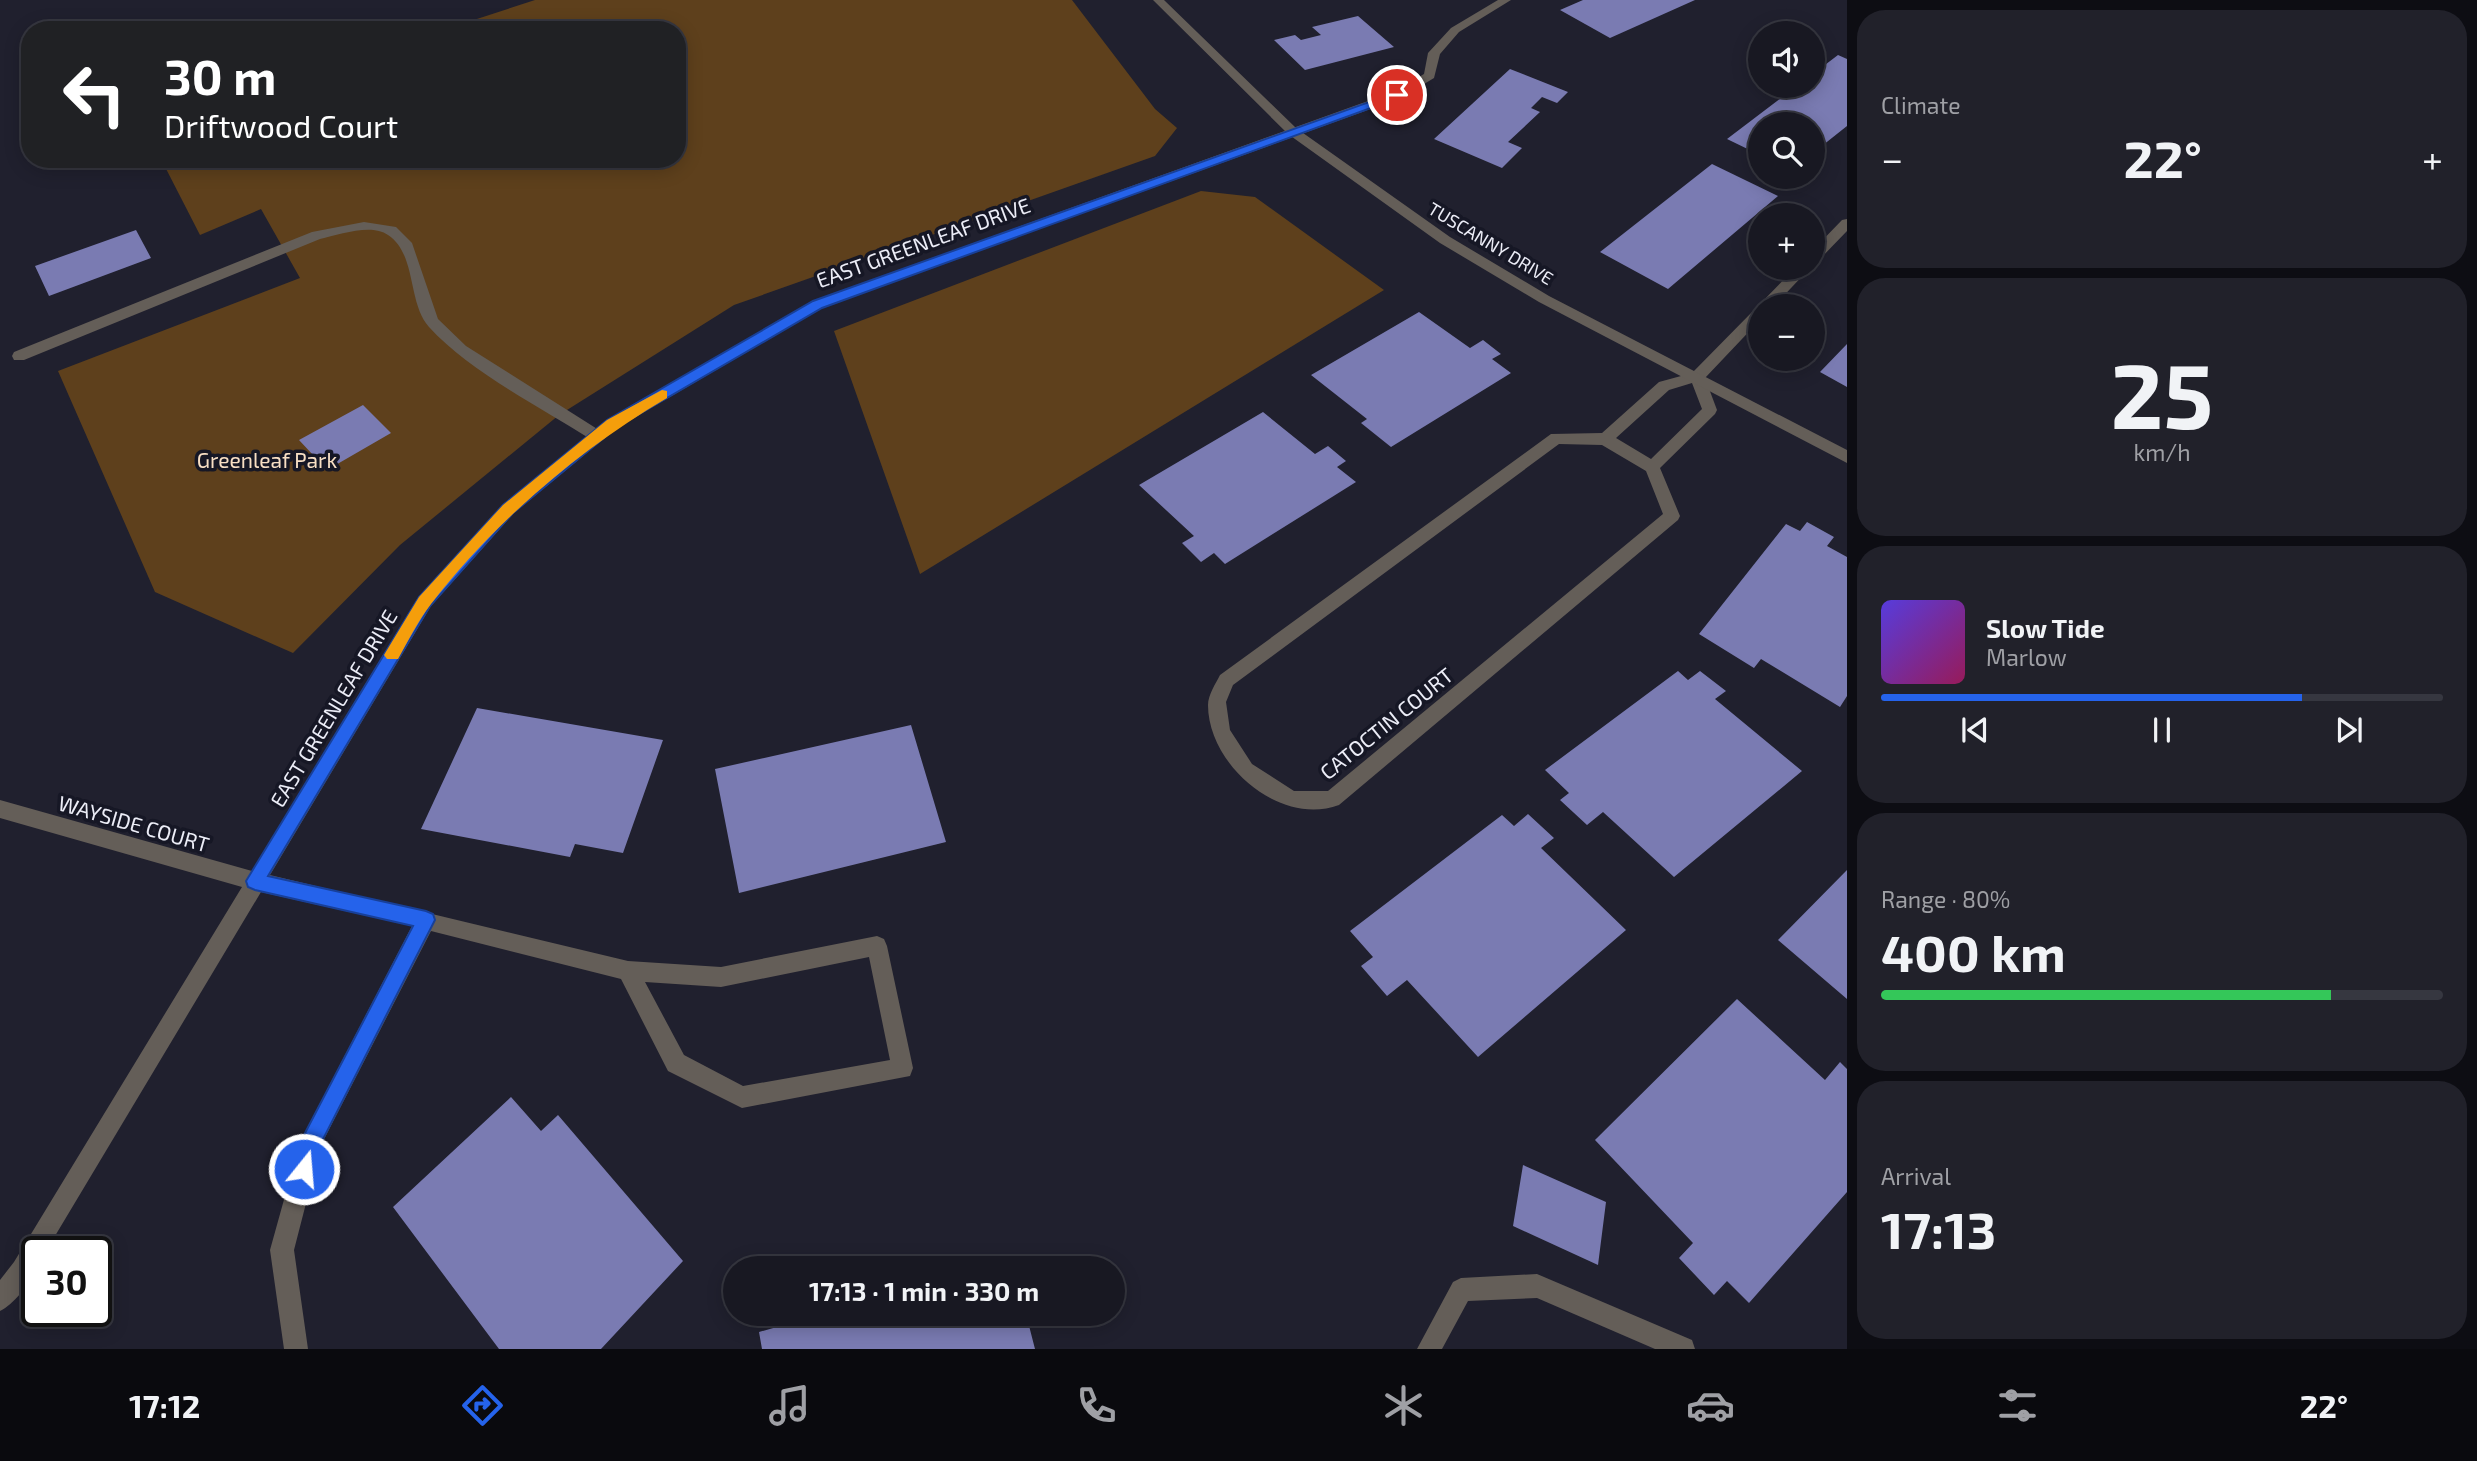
<!DOCTYPE html>
<html lang="en">
<head>
<meta charset="utf-8">
<style>
	body { margin:0; font-family:"Exo 2",sans-serif; background:#21212a; color:#f1f3f6; height:100vh; display:flex; flex-direction:column; font-size:26px; white-space:nowrap }
	* { box-sizing:border-box; margin:0 }
	p { font-size:23px; color:#9fa0a5 }
	.icon { flex:none; width:38px; height:38px; fill:none; stroke:currentColor; stroke-width:2; stroke-linecap:round; stroke-linejoin:round }
	.map { position:relative; flex:1; overflow:hidden }
	.sheet { display:flex; flex-direction:column; gap:10px; padding:10px; background:#0d0d13; width:630px }
	.sheet>* { flex:none }
	.hud { position:absolute; left:21px; top:21px; width:665px; height:147px; border-radius:28px; box-shadow:0 4px 18px #0003,0 0 0 2px #363740; background:#202124; color:#fff; overflow:hidden }
	.controls { position:absolute; left:1748px; top:21px; display:grid; gap:14px }
	.controls a { display:grid; place-items:center; width:77px; height:77px; border-radius:50%; background:#181822; box-shadow:0 4px 18px #0003,0 0 0 2px #363740; font-size:35px }
	.speed { position:absolute; left:21px; top:1236px; display:flex; gap:14px; font-size:35px; font-weight:700; text-align:center }
	.speed>* { display:grid; place-content:center; width:91px; height:91px; border-radius:50%; background:#181822; box-shadow:0 4px 18px #0003,0 0 0 2px #363740; line-height:1 }
	.speed .limit { border:4px solid #111; border-radius:10px; background:#fff; color:#111 }
	.pin { position:absolute; display:grid; place-items:center; width:60px; height:60px; color:#fff; margin:-30px; border:4px solid #fff; border-radius:50%; box-shadow:0 2px 7px #0007 }
	.me { position:absolute; width:77px; margin:-38px; rotate:17deg; stroke-linejoin:round; filter:drop-shadow(0 0 5px #0008) }
	.turn { display:flex; align-items:center; gap:24px; height:147px; padding:0 28px; font-size:32px }
	.turn .icon { width:91px; height:91px; stroke-width:2.5 }
	.turn b { display:block; font-size:49px; line-height:60px }
	.big { font-size:52px; font-weight:700; line-height:1.1 }
	.sheet .widget { flex:1; display:flex; flex-direction:column; justify-content:center; gap:10px; min-width:0; padding:0 24px; border-radius:28px; background:#21212a }
	.sheet .dial { align-items:center; gap:0 }
	.dial b { font-size:91px; line-height:1 }
	.song { display:flex; align-items:center; gap:21px }
	.cover { width:84px; height:84px; border-radius:10px; background:linear-gradient(135deg,hsl(250 70% 55%),hsl(330 70% 35%)) }
	.played { height:7px; border-radius:4px; background:linear-gradient(90deg,#2563eb 75%,#363740 75%) }
	.keys { display:flex; justify-content:space-around; direction:ltr }
	.heat { display:flex; justify-content:space-between; align-items:center; font-size:38px; direction:ltr }
	.charge { height:10px; border-radius:5px; background:linear-gradient(90deg,#34c759 80%,#363740 0) }
	.trip { position:absolute; left:723px; top:1256px; width:402px; height:70px; border-radius:35px; background:#181822; box-shadow:0 4px 18px #0003,0 0 0 2px #363740; font-weight:700; line-height:70px; text-align:center }
	.menu { display:flex; height:112px; justify-content:space-around; align-items:center; background:#0a0a0e; color:#9fa0a5 }
	.menu .icon { width:49px; height:49px }
	.menu .selected { color:#2563eb }
	.menu b { font-size:32px; color:#f1f3f6 }
	main { display:flex; flex:1; min-height:0 }
	.map>svg:first-child { display:block }
</style>
</head>
<body>
<main>
<div class="map">
<svg width="1847" height="1349" viewBox="0 0 1847 1349">
	<rect width="100%" height="100%" fill="#20202e"/>
	<path fill="#5e401c" d="M535 0H1072L1155 109 1177 128 1155 156 734 305 559 415 400 545 293 653 155 592 58 371 300 278 261 209 200 235 161 159H677V30H443Z
		M1201 191 1255 197 1384 290 920 574 834 331Z"/>
	<path fill="#7a7bb2" d="M1583 0H1695L1610 38 1560 10Z
		M1358 16 1394 47 1305 70 1274 40 1295 35 1301 40 1321 35 1312 27Z
		M1838 55 1847 59V126L1813 153V124H1760V155L1727 139 1797 86H1813V74Z
		M1510 69 1568 92 1557 103 1542 97 1531 108 1540 112 1508 142 1522 148 1502 168 1434 139Z
		M1712 164 1778 196 1668 289 1600 252Z
		M136 230 151 258 49 296 35 266Z
		M1419 312 1470 348 1483 340 1501 354 1492 359 1511 373 1391 447 1361 423 1367 419 1311 375Z
		M1847 344V387L1820 372Z
		M363 405 391 433 327 470 299 440Z
		M1263 412 1315 454 1328 446 1346 461 1337 467 1356 482 1225 564 1214 553 1201 562 1182 543 1194 536 1139 485Z
		M1807 522 1834 537 1827 546 1847 557V696L1840 707 1761 659 1754 668 1699 634 1786 524 1800 531Z
		M1678 671 1688 680 1700 671 1726 691 1715 699 1802 771 1674 877 1603 812 1587 825 1560 800 1569 793 1545 770Z
		M477 708 663 740 623 853 575 844 570 857 421 829Z
		M911 725 946 842 739 893 715 769Z
		M1528 814 1554 838 1541 848 1626 930 1478 1057 1407 980 1387 996 1361 966 1373 957 1350 931 1502 815 1514 826Z
		M1847 870V999L1778 940Z
		M1737 999 1825 1080 1840 1062 1847 1069V1192L1749 1303 1727 1281 1714 1295 1679 1258 1693 1243 1595 1140Z
		M511 1097 541 1131 558 1115 683 1261 601 1349H499L393 1207Z
		M1523 1165 1606 1202 1598 1265 1513 1226Z
		M1012 1261 1014 1269H987L986 1268Z
		M822 1314H1026L1035 1349H762L759 1332Z"/>
	<g fill="none" stroke-linecap="round" stroke-linejoin="round">
		<path fill="#645e58" fill-rule="evenodd" d="M364 222 396 227 412 243 438 319 466 346 602 432 605 436 602 440H592C540 407 470 372 429 327 407 302 417 254 388 235 371 223 339 235 320 239L24 360H14L12 356 14 352 312 232Z"/>
		<path fill="#645e58" fill-rule="evenodd" d="M1498 0H1511L1459 32 1440 54 1434 78 1401 98 823 307 617 428 514 513 431 606 270 875 628 961 721 967 877 936 884 939 887 946 913 1068 910 1076 742 1108 668 1071 621 979 431 931 321 1145 294 1250 308 1349H284L270 1250 300 1142 412 926 261 892 46 1251H37C37 1256 38 1263 36 1268 32 1282 13 1305 0 1311V1280L14 1262 242 887 0 818V800L252 871 419 596 502 505 607 420 813 301 1393 92 1424 74 1428 53 1451 28ZM869 957 890 1060 743 1086 684 1055 645 982 721 987Z
			M1847 219V231L1818 261 1813 262V250L1842 220Z
			M1795 268H1810L1774 306H1760V320L1705 378 1717 410 1715 414 1660 468 1680 516 1678 520 1339 805C1279 827 1208 764 1208 705 1208 695 1216 683 1220 675L1551 434 1602 433 1659 382 1692 373 1755 309 1760 307 1761 303ZM1692 383 1702 409 1651 459 1616 438 1669 390ZM1559 444 1602 445 1646 471 1663 514 1328 791H1294L1252 764 1230 730 1226 702 1233 685Z
			M1537 1274 1692 1340 1695 1349H1655L1537 1298 1468 1301 1442 1349H1417L1453 1282 1461 1278Z"/>
		<path fill="#645e58" fill-rule="evenodd" d="M1153 0H1164L1296 128 1450 237 1549 296 1847 450V463L1539 302 1440 243 1288 134Z"/>
	</g>
	<path fill="#2563eb" stroke="#184099" stroke-width="2" d="M1397 92 1401 93V97L822 308 617 427 513 513 430 606 268 876 426 911 433 914 435 920 320 1145 311 1177 304 1180 296 1177 293 1169 304 1135 413 926 255 890 248 887 246 881 419 597 503 505 607 420 813 301Z"/>
	<path fill="#f59e0b" d="M662 390 667 391V398C577 451 495 522 431 604 418 621 408 641 398 659H387L384 655 387 650 419 597 503 505 607 420Z"/>
	<g text-anchor="middle" dominant-baseline="central" stroke-width="7" stroke-linejoin="round" paint-order="stroke">
		<g font-size="18" fill="#ecedf7" stroke="#161725">
			<text transform="translate(1491 243) rotate(31)">TUSCANNY DRIVE</text>
		</g>
		<g font-size="21" fill="#ecedf7" stroke="#161725">
			<text transform="translate(923 242) rotate(-20)">EAST GREENLEAF DRIVE</text>
			<text transform="translate(333 708) rotate(-59)">EAST GREENLEAF DRIVE</text>
			<text transform="translate(1386 723) rotate(-39)">CATOCTIN COURT</text>
			<text transform="translate(134 823) rotate(16)">WAYSIDE COURT</text>
		</g>
		<g font-size="21" fill="#f8dfc4" stroke="#161725">
			<text x="267" y="459">Greenleaf Park</text>
		</g>
	</g>
</svg>
<div class="controls">
<a><svg class="icon" aria-label="sound" viewBox="0 0 24 24"><path d="M4 9h4l5-4v14l-5-4H4zM17 9q2 3 0 6"/></svg></a>
<a><svg class="icon" aria-label="search" viewBox="0 0 24 24"><circle cx="10" cy="10" r="6"/><path d="M15 15l6 6"/></svg></a>
<a>+</a>
<a>−</a>
</div>
<div class="speed"><div class="limit">30</div></div>
<div class="pin" style="left:1397px;top:95px;background:#d93025"><svg class="icon" aria-label="arrive" viewBox="0 0 24 24"><path d="M6 21V4h12l-3 4 3 4H6"/></svg></div>
<svg class="me" style="left:304px;top:1169px" viewBox="-20 -20 40 40"><circle r="17" fill="#2563eb" stroke="#fff" stroke-width="3"/><path d="M0-11L8 9 0 5-8 9z" fill="#fff"/></svg>
<div class="trip">17:13 · 1 min · 330 m</div>
<div class="hud">
<div class="turn"><svg class="icon" aria-label="left" viewBox="0 0 24 24"><path d="M17 20v-9H6M10 6l-5 5 5 5"/></svg><div><b>30 m</b>Driftwood Court</div></div>
</div>
</div>
<section class="sheet">
<div class="widget"><p>Climate</p>
<div class="heat"><a>−</a><b class="big">22°</b><a>+</a></div>
</div>
<div class="widget dial"><b>25</b><p>km/h</p></div>
<div class="widget">
<div class="song"><i class="cover"></i><div><b>Slow Tide</b><p>Marlow</p></div></div>
<div class="played"></div>
<div class="keys"><svg class="icon" aria-label="previous" viewBox="0 0 24 24"><path d="M18 5L8 12l10 7zM5 5v14"/></svg><svg class="icon" aria-label="pause" viewBox="0 0 24 24"><path d="M8 5v14M16 5v14"/></svg><svg class="icon" aria-label="next" viewBox="0 0 24 24"><path d="M6 5l10 7-10 7zM19 5v14"/></svg></div>
</div>
<div class="widget"><p>Range · 80%</p><b class="big">400 km</b><div class="charge"></div></div>
<div class="widget"><p>Arrival</p><b class="big">17:13</b></div>
</section>
</main>
<nav class="menu">
<b>17:12</b>
<svg class="icon selected" aria-label="directions" viewBox="0 0 24 24"><path d="M12 3l9 9-9 9-9-9zM9 14v-3h6M13 9l2 2-2 2"/></svg>
<svg class="icon" aria-label="music" viewBox="0 0 24 24"><path d="M9 18V5l10-2v13"/><circle cx="6" cy="18" r="3"/><circle cx="16" cy="16" r="3"/></svg>
<svg class="icon" aria-label="phone" viewBox="0 0 24 24"><path d="M5 4h4l2 5-3 2q2 4 5 5l2-3 5 2v4C11 20 4 13 5 4z"/></svg>
<svg class="icon" aria-label="climate" viewBox="0 0 24 24"><path d="M12 3v18M4 7l16 10M4 17L20 7"/></svg>
<svg class="icon" aria-label="car" viewBox="0 0 24 24"><path d="M5 17H2v-5l4-1 3-4h7l3 4 3 1v5h-3M9 17h6M6 11h13"/><circle cx="7" cy="17" r="2"/><circle cx="17" cy="17" r="2"/></svg>
<svg class="icon" aria-label="filters" viewBox="0 0 24 24"><path d="M4 7h16M4 17h16"/><circle cx="9" cy="7" r="2"/><circle cx="15" cy="17" r="2"/></svg>
<b>22°</b>
</nav>
</body>
</html>
